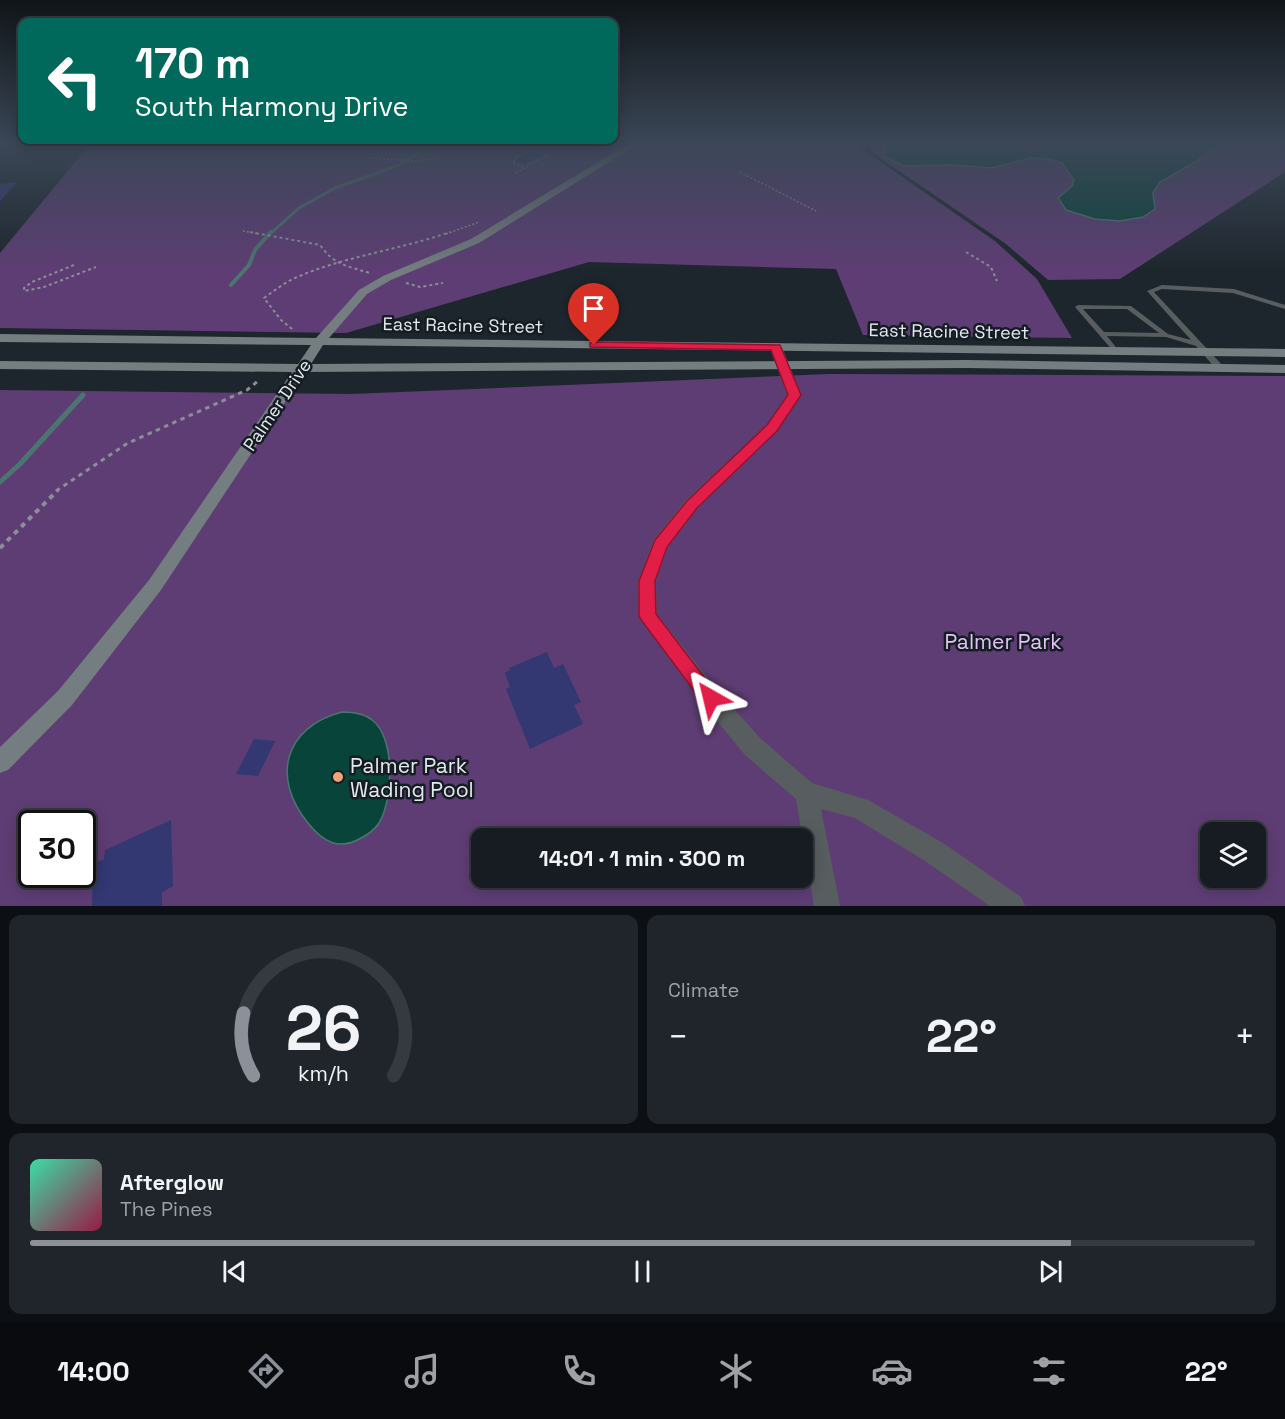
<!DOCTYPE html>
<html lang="en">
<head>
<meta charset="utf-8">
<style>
	body { margin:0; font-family:"Space Grotesk",sans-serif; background:#1f252a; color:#f1f3f6; height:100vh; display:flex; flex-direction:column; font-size:22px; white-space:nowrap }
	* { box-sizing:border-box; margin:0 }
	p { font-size:20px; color:#9ea1a5 }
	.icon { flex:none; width:33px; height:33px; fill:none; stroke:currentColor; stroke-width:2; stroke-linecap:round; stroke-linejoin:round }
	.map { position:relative; height:906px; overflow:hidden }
	.side { display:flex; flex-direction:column; gap:9px; padding:9px; background:#0c0f13; flex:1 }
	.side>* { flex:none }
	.guide { position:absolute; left:18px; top:18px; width:600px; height:126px; border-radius:12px; box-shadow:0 3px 15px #0003,0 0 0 2px #353a40; background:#00695c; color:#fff; overflow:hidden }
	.buttons { position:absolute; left:1200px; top:822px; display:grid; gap:12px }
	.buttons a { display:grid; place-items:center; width:66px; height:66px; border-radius:12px; background:#161c22; box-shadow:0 3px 15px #0003,0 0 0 2px #353a40; font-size:30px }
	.speed { position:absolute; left:18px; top:810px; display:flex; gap:12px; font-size:30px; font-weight:700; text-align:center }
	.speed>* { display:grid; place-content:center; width:78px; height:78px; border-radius:50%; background:#161c22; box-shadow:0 3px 15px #0003,0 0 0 2px #353a40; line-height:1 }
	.speed .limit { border:3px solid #111; border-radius:9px; background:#fff; color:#111 }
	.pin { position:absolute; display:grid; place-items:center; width:51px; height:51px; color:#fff; margin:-62px -26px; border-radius:50% 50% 50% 0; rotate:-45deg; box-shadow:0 0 6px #0007 }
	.pin .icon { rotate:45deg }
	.me { position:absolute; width:66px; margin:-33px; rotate:323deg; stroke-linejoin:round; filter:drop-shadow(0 0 4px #0008) }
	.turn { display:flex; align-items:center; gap:21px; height:126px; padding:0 18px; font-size:27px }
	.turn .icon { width:78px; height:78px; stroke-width:2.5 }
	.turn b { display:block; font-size:42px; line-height:51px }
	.big { font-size:45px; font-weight:600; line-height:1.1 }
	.side .card { flex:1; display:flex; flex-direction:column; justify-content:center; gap:9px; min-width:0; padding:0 21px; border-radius:12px; background:#1f252a }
	.side .dial { align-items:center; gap:0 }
	.dial svg { height:156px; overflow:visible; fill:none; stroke:#353a40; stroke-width:7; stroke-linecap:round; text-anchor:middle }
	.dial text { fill:#f1f3f6; stroke:none }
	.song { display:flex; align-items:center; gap:18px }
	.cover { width:72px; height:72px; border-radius:9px; background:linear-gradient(135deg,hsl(160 70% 55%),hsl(340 70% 35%)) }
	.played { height:6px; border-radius:3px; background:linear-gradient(90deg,#8c9099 85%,#353a40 85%) }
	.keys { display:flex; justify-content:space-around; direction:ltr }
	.heat { display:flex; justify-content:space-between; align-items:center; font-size:33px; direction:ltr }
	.side .tiles { flex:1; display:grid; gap:9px; grid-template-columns:1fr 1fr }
	.card:last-child { grid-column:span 2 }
	.trip { position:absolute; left:471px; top:828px; width:342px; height:60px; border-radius:12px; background:#161c22; box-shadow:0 3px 15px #0003,0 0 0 2px #353a40; font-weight:600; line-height:60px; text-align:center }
	.tabs { display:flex; height:96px; justify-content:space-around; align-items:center; background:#090b0e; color:#9ea1a5 }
	.tabs .icon { width:42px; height:42px }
	.tabs .active { color:#8c9099 }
	.tabs b { font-size:27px; color:#f1f3f6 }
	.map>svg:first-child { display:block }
</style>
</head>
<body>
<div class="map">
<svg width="1285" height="906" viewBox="0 0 1285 906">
	<rect width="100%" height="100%" fill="#1e262d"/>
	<path fill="#5e3d74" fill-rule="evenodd" d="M90 144H861L862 149 995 241 1037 279 1072 338 863 335 836 269 589 262 346 333 0 328V253Z
		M868 144H1285V172L1120 279 1048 280 1006 244 873 153Z
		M829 374 1285 376V906H0V390L352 394ZM32 824H82V874H32ZM1210 832H1256V878H1210ZM482 838H802V878H482Z"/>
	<path fill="#09443a" stroke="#4b7670" stroke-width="1.5" d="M886 144H1227L1224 147 1207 152 1197 161 1160 182 1153 193 1155 209 1143 217 1120 221 1095 219 1066 210 1058 198 1072 186 1074 180 1062 163 1049 159 1031 158 991 168 953 165 904 166 883 156Z
		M342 712C352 712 364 713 372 720 396 738 393 800 379 823 375 829 367 835 361 838 339 851 323 842 308 823 271 778 284 727 342 712Z"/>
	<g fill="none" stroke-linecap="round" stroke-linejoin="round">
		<path stroke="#4b7670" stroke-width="3" d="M270 234 299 208 335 188 399 165 433 144"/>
		<path stroke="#4b7670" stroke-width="4" d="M231 285 249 265 255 250 271 232"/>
		<path stroke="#4b7670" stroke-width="5" d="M0 482 20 464 83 395"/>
	</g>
	<path fill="#333772" d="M534 152 543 155 525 164 515 162 521 156Z
		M17 182 0 201V184Z
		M547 652 554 668 563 664 581 702 574 705 583 724 530 749 506 689 510 687 505 673 510 670 509 668Z
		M254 739 275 741 258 776 236 774Z
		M171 820 173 886 162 892V906H92L93 864 104 859 105 850Z"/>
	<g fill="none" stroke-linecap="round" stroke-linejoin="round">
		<path stroke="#898f95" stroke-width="1.5" stroke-dasharray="2 2" stroke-linecap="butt" d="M367 158 417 161 439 158
			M523 167 513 163 517 156 535 150
			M740 172 816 211
			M516 173 550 153
			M243 231 259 234
			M446 234 479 222"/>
		<path stroke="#898f95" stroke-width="2" stroke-dasharray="3 3" stroke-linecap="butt" d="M250 232 320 245C334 265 347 266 370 273
			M966 252 991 267 997 281
			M74 265 32 282 24 288V291L44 287 96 267
			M406 283 420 287 443 283
			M292 329 281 320 264 298C274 291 284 283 295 278 345 256 399 250 450 232"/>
		<path stroke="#898f95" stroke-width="3" stroke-dasharray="4.5 4.5" stroke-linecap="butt" d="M56 491 128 443 247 390 258 381"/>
		<path stroke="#898f95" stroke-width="4" stroke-dasharray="5 5" stroke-linecap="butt" d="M0 548 58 490"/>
		<path fill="#585e5f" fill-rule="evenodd" d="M1162 285 1234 289 1285 305V309L1233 293 1162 289 1154 292 1223 366 1224 368 1223 370H1217L1196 346 1166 337 1107 336 1119 351 1118 352H1114L1075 307 1078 305 1131 306 1168 334 1191 340 1147 291ZM1083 309H1127L1159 333 1104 332Z"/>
		<path fill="#585e5f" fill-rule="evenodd" d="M776 343 782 347 801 395 777 431 698 508 668 547 656 581 657 614 718 691 761 739 812 783 868 800 943 843 1021 897 1025 906H990L925 861 855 818 821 809 840 906H814L796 799 745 755 704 705 639 616 638 581 654 539 686 500 767 425 787 395 770 347Z"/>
		<path fill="#747d7f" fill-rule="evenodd" d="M628 144H638L479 243 391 280 367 294 329 338 1285 349V357L323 345 311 364 967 360 1285 365V373L967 368 305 372 161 590 72 705 8 770 0 773V747L58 691 149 580 292 372 0 369V361L298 364 311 345 0 342V334L316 338 359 290 383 276 471 239Z"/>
	</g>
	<linearGradient id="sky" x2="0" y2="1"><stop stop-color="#101519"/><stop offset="0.53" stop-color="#3b4757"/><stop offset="1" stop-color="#3b4757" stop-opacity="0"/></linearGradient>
	<rect width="1285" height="271" fill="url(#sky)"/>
	<path fill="#e11d48" stroke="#92132f" stroke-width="1.5" d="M594 342 780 345 801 395 777 431 697 508 667 547 655 581 656 614 720 698 718 704 711 707 704 704 642 621 639 616V581L655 540 687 501 767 425 788 395 771 350 590 347V343Z"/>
	<circle fill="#efa377" stroke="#151d23" stroke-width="2" cx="338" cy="777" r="6"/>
	<g text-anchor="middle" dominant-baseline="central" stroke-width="5" stroke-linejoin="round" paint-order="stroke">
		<g font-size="18" fill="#e4e9ee" stroke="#151d23">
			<text transform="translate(463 325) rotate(1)">East Racine Street</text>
			<text transform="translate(949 331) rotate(1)">East Racine Street</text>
			<text transform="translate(277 405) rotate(-56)">Palmer Drive</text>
		</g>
		<g font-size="21" fill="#e1c3f8" stroke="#151d23">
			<text x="1003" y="641">Palmer Park</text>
		</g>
		<g font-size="21" fill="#e4e9ee" stroke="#151d23" text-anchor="start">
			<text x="350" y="765">Palmer Park<tspan x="350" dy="24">Wading Pool</tspan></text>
		</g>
	</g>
</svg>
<div class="buttons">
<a><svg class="icon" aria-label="layers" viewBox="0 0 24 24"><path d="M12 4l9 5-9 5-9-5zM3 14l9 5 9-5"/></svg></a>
</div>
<div class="speed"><div class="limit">30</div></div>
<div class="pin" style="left:594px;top:345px;background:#d93025"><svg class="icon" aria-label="arrive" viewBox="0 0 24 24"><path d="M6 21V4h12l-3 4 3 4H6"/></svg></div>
<svg class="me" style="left:711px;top:698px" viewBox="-20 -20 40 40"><path d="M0-17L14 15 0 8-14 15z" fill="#e11d48" stroke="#fff" stroke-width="4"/></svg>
<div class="trip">14:01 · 1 min · 300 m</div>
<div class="guide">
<div class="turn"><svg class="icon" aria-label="left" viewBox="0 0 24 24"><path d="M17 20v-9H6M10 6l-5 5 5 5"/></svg><div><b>170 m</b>South Harmony Drive</div></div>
</div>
</div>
<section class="side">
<div class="tiles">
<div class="card dial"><svg viewBox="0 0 100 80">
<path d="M14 69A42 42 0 1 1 86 69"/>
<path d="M14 69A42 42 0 0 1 9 37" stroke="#8c9099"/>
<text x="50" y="56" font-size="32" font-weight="700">26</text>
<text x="50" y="72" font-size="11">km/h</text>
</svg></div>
<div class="card"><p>Climate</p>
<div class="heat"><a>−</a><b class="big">22°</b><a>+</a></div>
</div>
<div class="card">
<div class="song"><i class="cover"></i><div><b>Afterglow</b><p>The Pines</p></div></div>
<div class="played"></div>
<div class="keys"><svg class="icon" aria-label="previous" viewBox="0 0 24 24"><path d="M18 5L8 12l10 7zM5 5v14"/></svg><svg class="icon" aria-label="pause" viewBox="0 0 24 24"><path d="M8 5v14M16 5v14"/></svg><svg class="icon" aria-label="next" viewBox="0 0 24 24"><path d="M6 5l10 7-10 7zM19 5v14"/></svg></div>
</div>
</div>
</section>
<nav class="tabs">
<b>14:00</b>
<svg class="icon active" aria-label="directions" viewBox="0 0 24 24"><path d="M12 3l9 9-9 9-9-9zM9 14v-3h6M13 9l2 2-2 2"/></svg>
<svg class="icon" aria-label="music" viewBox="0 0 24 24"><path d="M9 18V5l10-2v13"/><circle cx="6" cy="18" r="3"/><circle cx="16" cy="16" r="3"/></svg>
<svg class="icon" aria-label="phone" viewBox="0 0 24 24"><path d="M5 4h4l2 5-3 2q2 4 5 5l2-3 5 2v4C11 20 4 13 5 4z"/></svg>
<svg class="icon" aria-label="climate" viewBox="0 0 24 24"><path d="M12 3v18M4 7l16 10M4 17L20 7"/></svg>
<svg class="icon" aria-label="car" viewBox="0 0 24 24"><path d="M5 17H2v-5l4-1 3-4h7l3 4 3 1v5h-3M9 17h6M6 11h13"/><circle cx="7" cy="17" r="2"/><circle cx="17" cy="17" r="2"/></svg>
<svg class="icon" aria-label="filters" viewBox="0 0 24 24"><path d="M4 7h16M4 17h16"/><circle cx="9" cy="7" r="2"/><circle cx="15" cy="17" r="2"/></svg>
<b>22°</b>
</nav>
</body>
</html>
